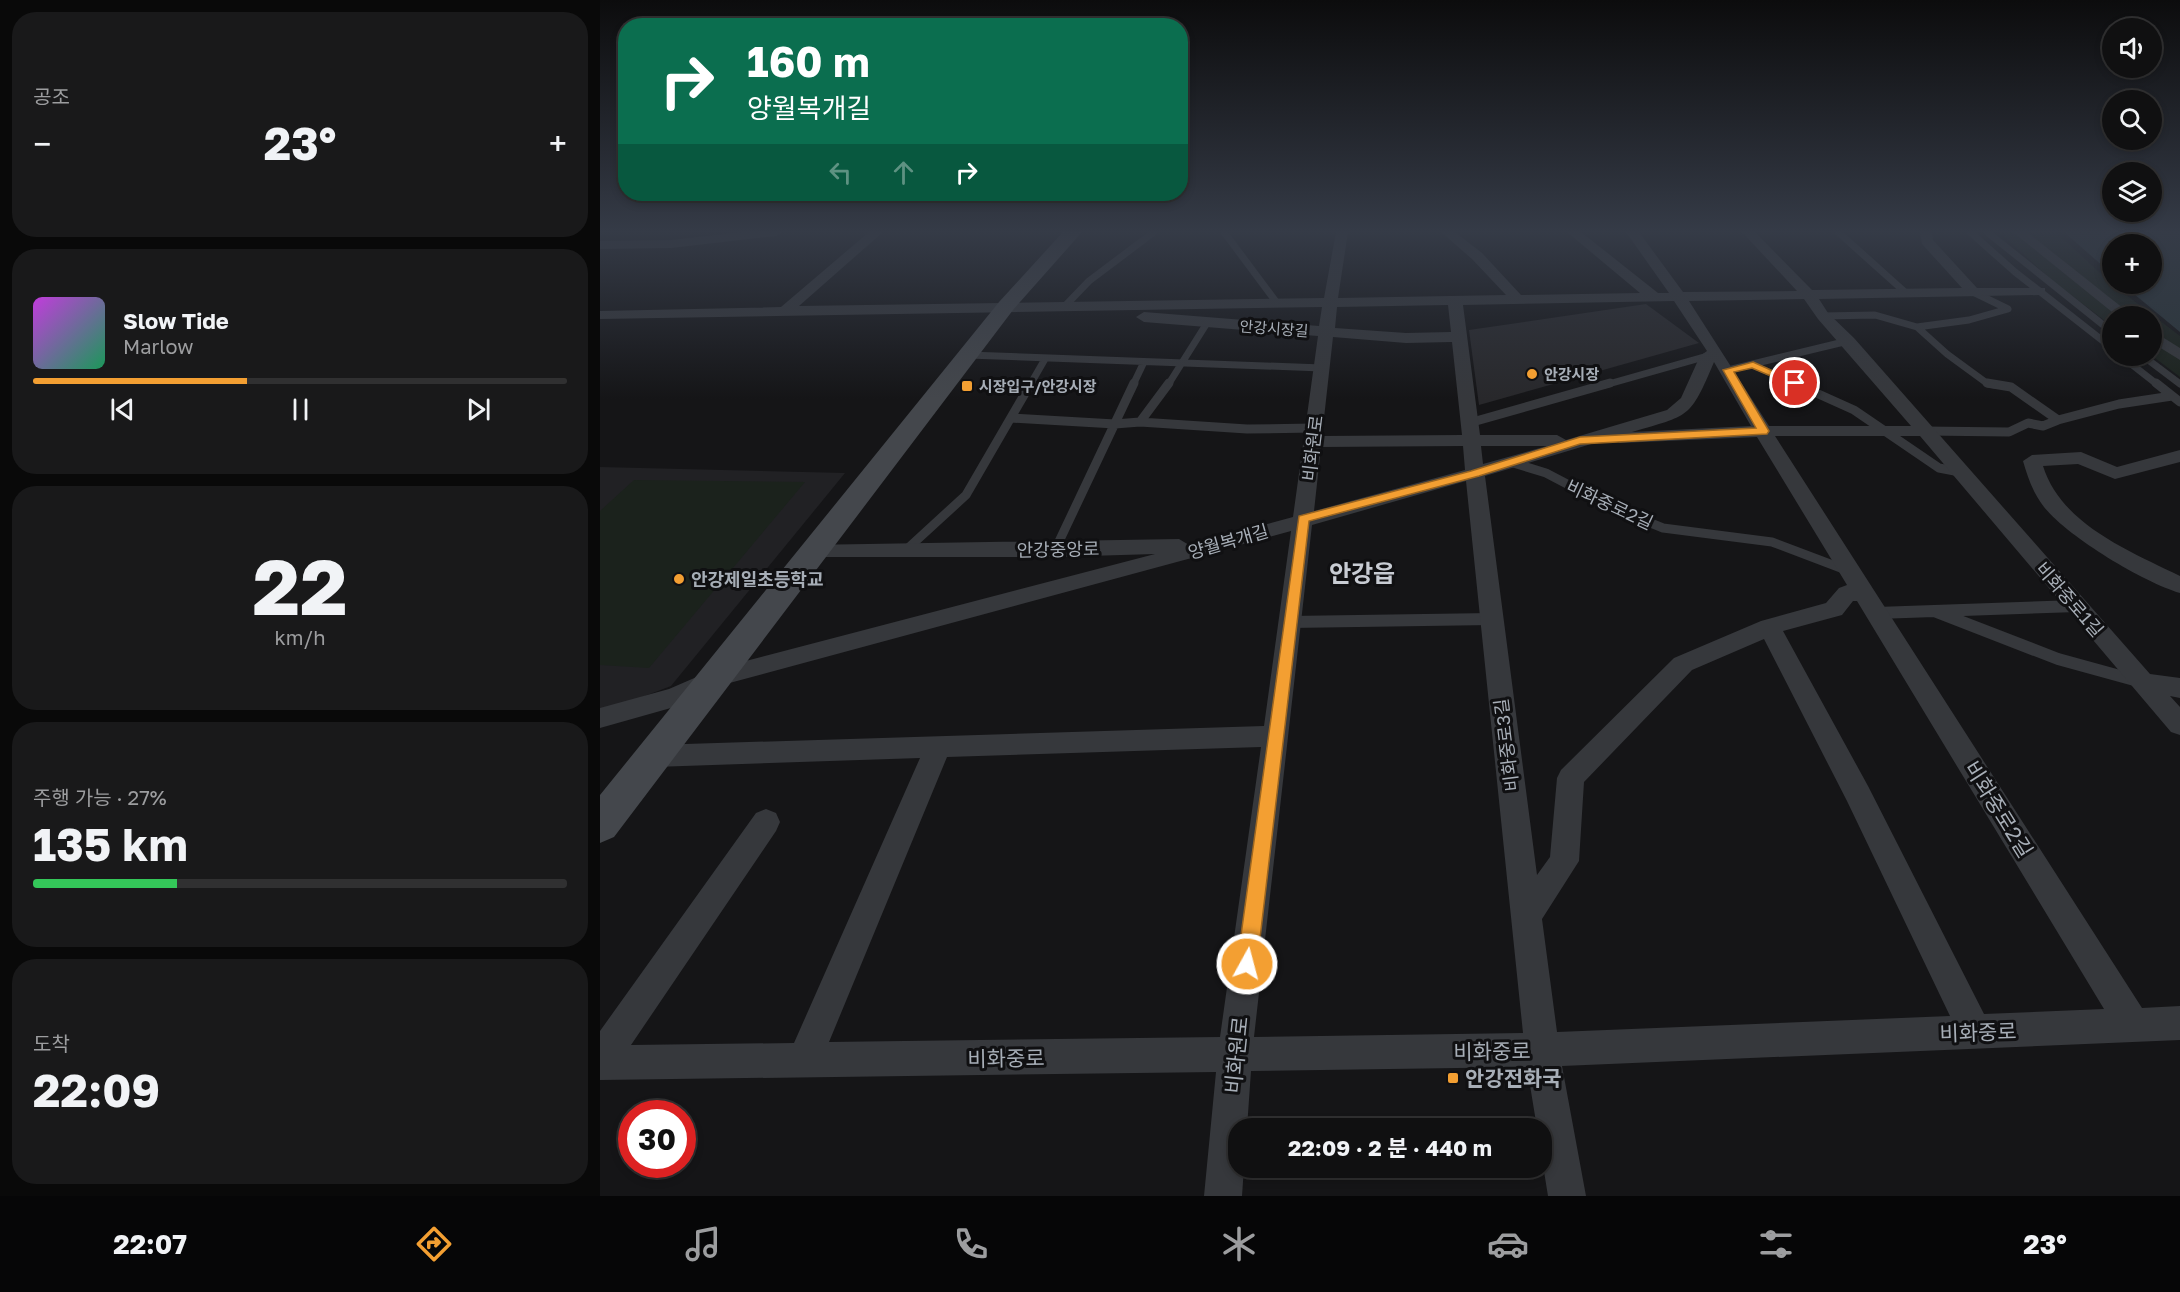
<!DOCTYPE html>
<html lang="ko">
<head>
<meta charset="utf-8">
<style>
	body { margin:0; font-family:"Golos Text","Noto Sans KR",sans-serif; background:#19191a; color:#f1f3f6; height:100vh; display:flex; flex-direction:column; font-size:22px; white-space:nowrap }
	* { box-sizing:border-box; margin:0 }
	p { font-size:20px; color:#9c9d9f }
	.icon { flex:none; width:33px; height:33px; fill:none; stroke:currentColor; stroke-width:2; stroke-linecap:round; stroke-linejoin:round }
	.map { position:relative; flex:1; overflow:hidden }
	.drawer { display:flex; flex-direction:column; gap:12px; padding:12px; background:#090909; width:600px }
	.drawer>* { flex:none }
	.hud { position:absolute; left:18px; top:18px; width:570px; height:183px; border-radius:24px; box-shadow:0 3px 9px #0003,0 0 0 2px #303031; background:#0b6e4f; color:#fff; overflow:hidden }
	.buttons { position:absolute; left:1502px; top:18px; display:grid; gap:12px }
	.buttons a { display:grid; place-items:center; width:60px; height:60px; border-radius:50%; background:#101011; box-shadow:0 3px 9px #0003,0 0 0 2px #303031; font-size:30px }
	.speed { position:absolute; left:18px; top:1100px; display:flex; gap:12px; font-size:30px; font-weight:700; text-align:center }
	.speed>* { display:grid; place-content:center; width:78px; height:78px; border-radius:50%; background:#101011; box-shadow:0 3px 9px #0003,0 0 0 2px #303031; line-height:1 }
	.speed .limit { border:9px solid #d22; background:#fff; color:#111 }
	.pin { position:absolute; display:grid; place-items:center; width:51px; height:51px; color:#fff; margin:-26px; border:3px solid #fff; border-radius:50%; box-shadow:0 2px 6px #0007 }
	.me { position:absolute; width:66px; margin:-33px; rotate:7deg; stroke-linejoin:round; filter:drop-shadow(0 0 4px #0008) }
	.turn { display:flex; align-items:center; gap:21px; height:126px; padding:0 30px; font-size:27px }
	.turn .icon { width:78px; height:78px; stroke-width:2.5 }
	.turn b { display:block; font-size:42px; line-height:51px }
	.lanes { display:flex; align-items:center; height:57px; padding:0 30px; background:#0003; justify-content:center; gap:30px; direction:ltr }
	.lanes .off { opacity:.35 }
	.big { font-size:45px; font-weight:700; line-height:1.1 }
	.drawer .tile { flex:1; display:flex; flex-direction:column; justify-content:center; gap:9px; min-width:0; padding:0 21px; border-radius:24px; background:#19191a }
	.drawer .dial { align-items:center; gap:0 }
	.dial b { font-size:78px; line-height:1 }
	.song { display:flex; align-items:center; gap:18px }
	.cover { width:72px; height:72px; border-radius:9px; background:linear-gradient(135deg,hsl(290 70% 55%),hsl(150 70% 35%)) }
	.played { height:6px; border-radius:3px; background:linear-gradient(90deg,#f39f32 40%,#303031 40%) }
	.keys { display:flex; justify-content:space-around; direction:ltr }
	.heat { display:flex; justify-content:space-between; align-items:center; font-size:33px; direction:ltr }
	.charge { height:9px; border-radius:4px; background:linear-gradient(90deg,#34c759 27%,#303031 0) }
	.trip { position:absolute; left:628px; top:1118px; width:324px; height:60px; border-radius:24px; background:#101011; box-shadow:0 3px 9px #0003,0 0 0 2px #303031; font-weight:700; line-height:60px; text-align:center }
	.tabs { display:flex; height:96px; justify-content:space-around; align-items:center; background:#060607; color:#9c9d9f }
	.tabs .icon { width:42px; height:42px }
	.tabs .current { color:#f39f32 }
	.tabs b { font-size:27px; color:#f1f3f6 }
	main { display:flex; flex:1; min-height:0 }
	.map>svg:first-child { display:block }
</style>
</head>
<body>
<main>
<section class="drawer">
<div class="tile"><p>공조</p>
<div class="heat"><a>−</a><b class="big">23°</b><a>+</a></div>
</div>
<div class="tile">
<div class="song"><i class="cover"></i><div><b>Slow Tide</b><p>Marlow</p></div></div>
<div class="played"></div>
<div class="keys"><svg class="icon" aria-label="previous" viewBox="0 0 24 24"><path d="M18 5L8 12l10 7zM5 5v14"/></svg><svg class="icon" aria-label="pause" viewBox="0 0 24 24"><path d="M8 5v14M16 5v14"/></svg><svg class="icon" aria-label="next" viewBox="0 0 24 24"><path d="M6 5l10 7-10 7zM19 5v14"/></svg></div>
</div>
<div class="tile dial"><b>22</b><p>km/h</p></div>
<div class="tile"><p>주행 가능 · 27%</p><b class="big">135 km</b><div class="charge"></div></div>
<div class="tile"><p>도착</p><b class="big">22:09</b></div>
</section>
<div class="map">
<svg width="1580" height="1196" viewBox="0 0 1580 1196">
	<rect width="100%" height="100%" fill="#151517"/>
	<path fill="#212124" d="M0 467 245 473 71 686 0 713Z"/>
	<path fill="#1b221c" d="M1399 232H1456L1512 284 1580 336V377L1551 355V316H1512V326L1453 281Z
		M34 480 205 482 49 668 0 665V511Z"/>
	<path fill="#2b363b" d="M1464 232H1580V332L1522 284H1551V244H1512V274Z"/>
	<path fill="#28282b" d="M1046 304 1099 343 879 405 869 330Z"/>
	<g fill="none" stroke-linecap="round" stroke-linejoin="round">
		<path stroke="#36383c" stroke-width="7" d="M624 232 677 303
			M1238 232 1306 293
			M1370 232 1415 272 1512 348
			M1387 232 1512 332
			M465 306 489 281 554 232
			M1223 316 1275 315 1317 327 1347 354 1388 384 1395 385
			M1317 327 1369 320 1408 309 1373 292
			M368 355 722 368
			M1521 356 1558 385
			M1543 356 1580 384
			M1153 365 1198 385
			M1128 370 1248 341
			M430 385 445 359
			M533 385 543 364
			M568 385 607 323
			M1005 385 1111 355"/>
		<path stroke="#36383c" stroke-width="9" d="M1194 383 1254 410 1339 468 1360 472
			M1387 383 1411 387 1458 420 1519 404 1572 396
			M1556 383 1580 402
			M411 418 515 424 540 422 569 383
			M540 422 647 429 714 428
			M869 423 1010 383
			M1325 431 1409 432 1428 423 1443 426 1458 420
			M910 462 946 473 1009 506 1063 528 1172 542 1246 570
			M306 550 366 495 431 383
			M455 550 534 383"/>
		<path stroke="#36383c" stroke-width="12" d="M1334 611 1458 659 1538 681
			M1277 613 1477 606
			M690 622 892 619"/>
		<path fill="#36383c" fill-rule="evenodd" d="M142 232H182L176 236 71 248 0 249V241L71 240Z
			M269 232H283L199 306 724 298 736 232H748L738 298 906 295 872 259 841 232H855L882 253 921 295 1040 293 967 232H981L1058 293H1069L1026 232H1039L1083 292 1197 291 1142 232H1155L1212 290 1362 288 1322 244 1320 232H1332L1333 240 1377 288H1445V294L1440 295 1219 299 1228 313 1254 338 1550 674 1580 678V698L1570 696 1580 707V735L1571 732 1320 436H1175L1542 1008 1580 1006V1040L962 1066 986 1196H948L942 1159V1128H937L927 1067 651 1071 647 1128H639V1167H644L642 1196H604L616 1072 0 1080V1031L156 813 166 809 176 813 180 822 176 831 31 1045 194 1043 320 758 54 767 45 764 41 756 45 748 54 745 664 726 691 531 122 685 85 704 0 728V708L69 689 115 669 555 554 455 557H215L207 555 204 550 207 545 579 539 589 545 693 517 718 336 544 322 536 317 544 312 719 326 722 307 0 319V311L181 307ZM1204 299 1218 319 1311 426H1169L1089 301ZM1074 301 1107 351 1100 356 1081 398 1067 410 966 440 957 435H880L863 305ZM848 305 851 332 806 333 735 328 737 307ZM733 337 806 343 852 342 862 435 722 436ZM1114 362 1151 426 1032 432C1090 415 1090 419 1114 362ZM1157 437 1247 585 1239 588 1226 603 1161 621 1074 658 961 770 957 778 950 857 937 875 885 476 1011 438 1020 443ZM863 446 865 470 714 511 721 447ZM881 446H947L883 464ZM866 481 923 1033 654 1037 712 525ZM1253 601H1257L1504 1009 1384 1014 1268 786 1183 631 1242 615ZM1164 639 1247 801 1350 1016 957 1032 942 919 979 861 984 782 1092 670ZM661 747 620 1037 229 1042 347 757Z
			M1413 232H1427L1533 316H1517Z
			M1551 330 1580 348V360L1551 342Z
			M1580 450V462L1515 479 1478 464 1443 466C1461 524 1529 551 1580 576V593C1543 582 1468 537 1444 507 1433 493 1428 478 1423 461L1432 455 1481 452 1517 467Z"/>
		<path fill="#44474c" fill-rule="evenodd" d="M463 232H482L413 310 14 837 0 843V795L399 302Z"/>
	</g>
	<linearGradient id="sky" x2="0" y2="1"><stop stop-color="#0c0c0d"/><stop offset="0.58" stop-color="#353b47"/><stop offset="1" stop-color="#353b47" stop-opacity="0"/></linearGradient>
	<rect width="1580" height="399" fill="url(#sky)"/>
	<path fill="#f39f32" stroke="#9e6720" stroke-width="1.5" d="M1153 362 1200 383 1192 385 1152 368 1134 372 1169 431 1167 434 980 444 879 476 709 521 657 964 654 970 647 973 640 970 637 964 699 516 871 471 980 437 1156 428 1123 370Z"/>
	<g fill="#f39f32" stroke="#101012" stroke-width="2">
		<circle cx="932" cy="374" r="6"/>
		<rect x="361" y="380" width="12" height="12" rx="3"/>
		<circle cx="79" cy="579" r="6"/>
		<rect x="847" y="1072" width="12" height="12" rx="3"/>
	</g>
	<g text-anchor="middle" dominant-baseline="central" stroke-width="6" stroke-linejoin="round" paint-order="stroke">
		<g font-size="15" fill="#a7aeb7" stroke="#101012">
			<text transform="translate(674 328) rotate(4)">안강시장길</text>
		</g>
		<g font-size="15" font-weight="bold" fill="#a7aeb7" stroke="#101012" text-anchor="start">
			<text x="944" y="374">안강시장</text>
			<text x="379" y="386">시장입구/안강시장</text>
		</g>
		<g font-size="18" fill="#a7aeb7" stroke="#101012">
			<text transform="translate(712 448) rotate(-83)">비화원로</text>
			<text transform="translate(1010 504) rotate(25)">비화중로2길</text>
			<text transform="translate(628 541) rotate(-16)">양월복개길</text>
			<text transform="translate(458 549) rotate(-1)">안강중앙로</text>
			<text transform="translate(1470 599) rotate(49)">비화중로1길</text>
			<text transform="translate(906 745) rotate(-97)">비화중로3길</text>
		</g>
		<g font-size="18" font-weight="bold" fill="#a7aeb7" stroke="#101012" text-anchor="start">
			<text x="91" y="579">안강제일초등학교</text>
		</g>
		<g font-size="21" fill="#a7aeb7" stroke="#101012">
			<text transform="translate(1399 809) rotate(58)">비화중로2길</text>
			<text transform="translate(1378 1032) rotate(-2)">비화중로</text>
			<text transform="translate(892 1051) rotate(-1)">비화중로</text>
			<text transform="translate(636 1055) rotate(-84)">비화원로</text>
			<text transform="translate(406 1058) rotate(-1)">비화중로</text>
		</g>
		<g font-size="21" font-weight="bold" fill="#a7aeb7" stroke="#101012" text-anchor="start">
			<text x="865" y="1078">안강전화국</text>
		</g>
		<g font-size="24" font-weight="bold" fill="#c8ccd3" stroke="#101012">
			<text x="762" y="572">안강읍</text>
		</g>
	</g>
</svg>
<div class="buttons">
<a><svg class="icon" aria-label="sound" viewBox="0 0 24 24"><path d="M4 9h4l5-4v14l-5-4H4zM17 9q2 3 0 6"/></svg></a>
<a><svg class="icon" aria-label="search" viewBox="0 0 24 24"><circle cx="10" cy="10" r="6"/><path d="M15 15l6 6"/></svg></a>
<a><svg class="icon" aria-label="layers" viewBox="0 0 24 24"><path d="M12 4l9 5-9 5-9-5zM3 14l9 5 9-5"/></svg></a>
<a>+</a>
<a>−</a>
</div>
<div class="speed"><div class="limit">30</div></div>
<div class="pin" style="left:1195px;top:383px;background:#d93025"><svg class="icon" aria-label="arrive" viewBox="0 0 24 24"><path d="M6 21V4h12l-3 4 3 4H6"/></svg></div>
<svg class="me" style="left:647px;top:964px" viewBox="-20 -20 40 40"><circle r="17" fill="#f39f32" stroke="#fff" stroke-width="3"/><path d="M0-11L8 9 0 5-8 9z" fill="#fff"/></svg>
<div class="trip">22:09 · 2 분 · 440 m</div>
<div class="hud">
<div class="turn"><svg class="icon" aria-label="right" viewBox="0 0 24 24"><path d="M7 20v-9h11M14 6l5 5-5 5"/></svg><div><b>160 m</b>양월복개길</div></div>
<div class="lanes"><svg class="icon off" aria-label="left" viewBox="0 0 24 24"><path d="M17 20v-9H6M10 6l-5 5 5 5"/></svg><svg class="icon off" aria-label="ahead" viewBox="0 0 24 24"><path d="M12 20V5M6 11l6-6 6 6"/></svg><svg class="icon" aria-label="right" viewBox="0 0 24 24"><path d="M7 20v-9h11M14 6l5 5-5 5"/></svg></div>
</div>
</div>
</main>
<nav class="tabs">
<b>22:07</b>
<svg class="icon current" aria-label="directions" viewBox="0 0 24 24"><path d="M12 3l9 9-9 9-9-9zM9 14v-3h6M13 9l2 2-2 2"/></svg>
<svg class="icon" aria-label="music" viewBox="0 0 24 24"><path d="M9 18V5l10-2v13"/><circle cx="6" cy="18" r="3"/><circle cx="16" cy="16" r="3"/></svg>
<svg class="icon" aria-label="phone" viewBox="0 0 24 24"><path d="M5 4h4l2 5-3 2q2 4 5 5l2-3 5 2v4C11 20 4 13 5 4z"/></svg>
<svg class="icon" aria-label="climate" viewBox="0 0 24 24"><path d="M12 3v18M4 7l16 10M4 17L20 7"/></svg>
<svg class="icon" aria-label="car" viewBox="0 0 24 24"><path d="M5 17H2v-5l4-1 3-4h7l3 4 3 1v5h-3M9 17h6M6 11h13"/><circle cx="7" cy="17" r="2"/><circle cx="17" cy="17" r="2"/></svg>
<svg class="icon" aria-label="filters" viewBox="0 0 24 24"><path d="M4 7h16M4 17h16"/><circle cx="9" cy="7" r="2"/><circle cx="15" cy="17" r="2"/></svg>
<b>23°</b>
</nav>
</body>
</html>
